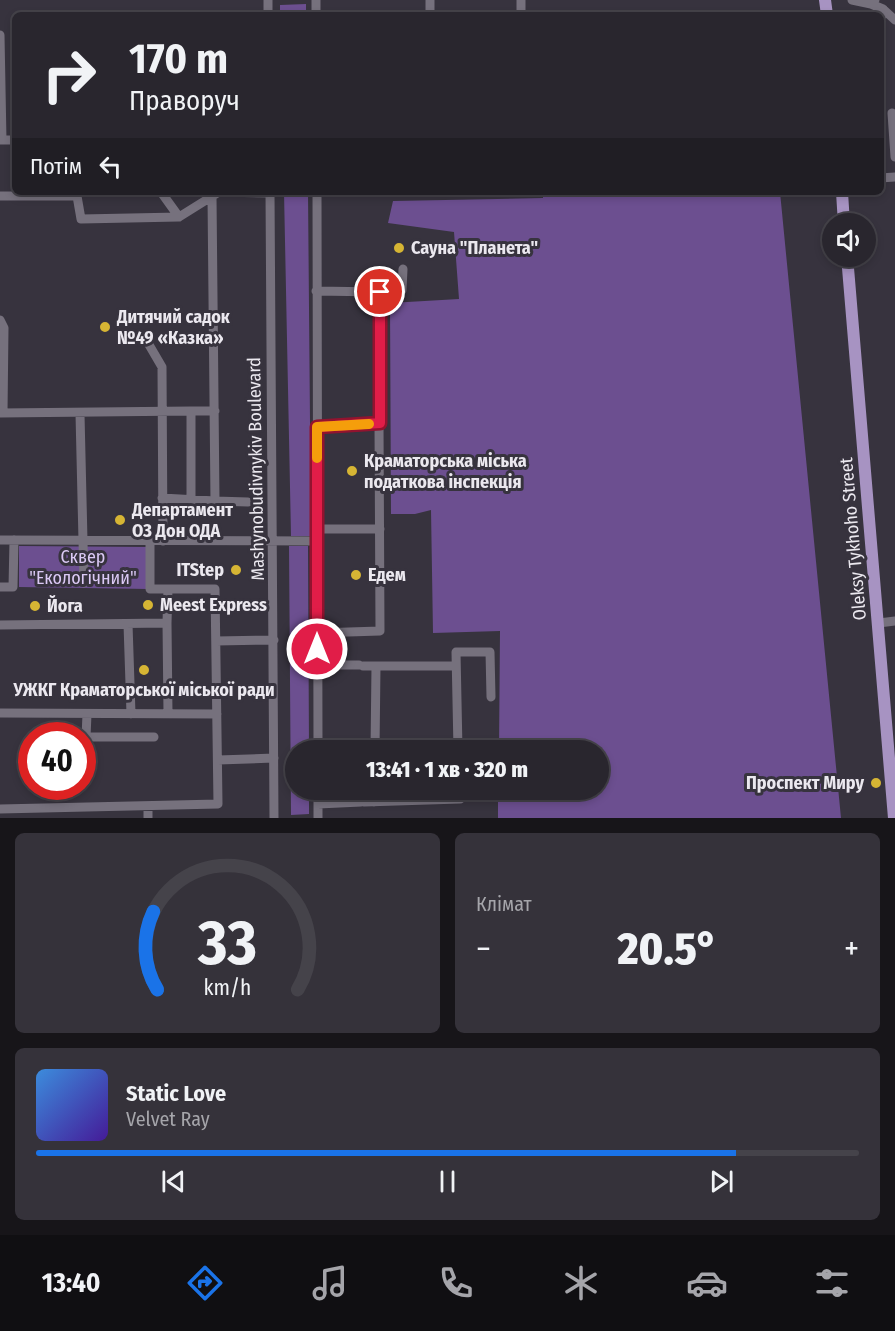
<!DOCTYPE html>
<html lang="uk">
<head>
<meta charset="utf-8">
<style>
	body { margin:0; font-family:"Fira Sans Condensed",sans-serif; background:#35323a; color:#f1f3f6; height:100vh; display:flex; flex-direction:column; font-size:22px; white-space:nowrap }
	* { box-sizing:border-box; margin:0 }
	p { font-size:20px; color:#a5a5aa }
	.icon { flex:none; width:33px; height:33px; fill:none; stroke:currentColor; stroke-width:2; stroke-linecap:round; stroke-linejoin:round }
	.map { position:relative; height:818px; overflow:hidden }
	.side { display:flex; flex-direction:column; gap:15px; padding:15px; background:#171519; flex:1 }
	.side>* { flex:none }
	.banner { position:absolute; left:12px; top:12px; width:872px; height:183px; border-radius:9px; box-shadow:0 3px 9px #0003,0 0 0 2px #45434a; background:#29262e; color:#f1f3f6; overflow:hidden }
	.fabs { position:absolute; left:822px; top:213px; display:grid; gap:12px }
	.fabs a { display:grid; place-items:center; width:54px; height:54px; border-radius:50%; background:#29262e; box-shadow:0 3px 9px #0003,0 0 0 2px #45434a; font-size:30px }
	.speed { position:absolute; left:18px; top:722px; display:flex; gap:12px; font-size:30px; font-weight:700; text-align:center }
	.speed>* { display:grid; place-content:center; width:78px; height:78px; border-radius:50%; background:#29262e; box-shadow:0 3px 9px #0003,0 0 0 2px #45434a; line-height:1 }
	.speed .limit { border:9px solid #d22; background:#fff; color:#111 }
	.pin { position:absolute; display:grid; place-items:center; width:51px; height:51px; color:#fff; margin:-26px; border:3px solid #fff; border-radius:50%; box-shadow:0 2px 6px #0007 }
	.me { position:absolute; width:66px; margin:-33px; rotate:0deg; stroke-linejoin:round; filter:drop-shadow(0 0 4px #0008) }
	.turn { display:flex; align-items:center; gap:21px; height:126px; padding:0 18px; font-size:27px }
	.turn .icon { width:78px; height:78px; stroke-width:2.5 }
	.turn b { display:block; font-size:42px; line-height:51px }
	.then { display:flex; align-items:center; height:57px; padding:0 18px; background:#0003; gap:12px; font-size:22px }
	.big { font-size:45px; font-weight:800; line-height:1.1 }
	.side .card { flex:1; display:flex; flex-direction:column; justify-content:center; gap:9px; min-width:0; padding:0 21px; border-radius:9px; background:#35323a }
	.side .dial { align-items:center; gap:0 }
	.dial svg { height:156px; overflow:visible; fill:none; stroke:#45434a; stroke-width:7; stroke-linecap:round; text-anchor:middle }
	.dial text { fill:#f1f3f6; stroke:none }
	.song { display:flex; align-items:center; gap:18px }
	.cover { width:72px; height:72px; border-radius:9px; background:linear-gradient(135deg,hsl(210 70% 55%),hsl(260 70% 35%)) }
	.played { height:6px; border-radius:3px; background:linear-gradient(90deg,#1a73e8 85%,#45434a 85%) }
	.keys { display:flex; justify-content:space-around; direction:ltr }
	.heat { display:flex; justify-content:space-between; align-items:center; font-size:33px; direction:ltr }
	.side .tiles { flex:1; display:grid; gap:15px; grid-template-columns:1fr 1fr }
	.card:last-child { grid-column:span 2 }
	.trip { position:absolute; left:285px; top:740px; width:324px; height:60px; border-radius:30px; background:#29262e; box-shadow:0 3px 9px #0003,0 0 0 2px #45434a; font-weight:800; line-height:60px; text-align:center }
	.tab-bar { display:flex; height:96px; justify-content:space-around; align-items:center; background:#100f12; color:#a5a5aa }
	.tab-bar .icon { width:42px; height:42px }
	.tab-bar .current { color:#1a73e8 }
	.tab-bar b { font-size:27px; color:#f1f3f6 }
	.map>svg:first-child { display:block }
</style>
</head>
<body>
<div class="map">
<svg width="895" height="818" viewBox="0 0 895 818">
	<rect width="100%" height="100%" fill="#37333e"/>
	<path fill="#6c4f90" d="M306 4V15H280V5Z
		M284 192H308L311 536H291Z
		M543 192H780L841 818H498V789H598V750H499L500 631 433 633 431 510 415 514H391L390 303 459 299 454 232 388 223 393 201 543 198Z
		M19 546 148 547V589L19 587Z
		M289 546H308L309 750H296V789H309V814L291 815Z"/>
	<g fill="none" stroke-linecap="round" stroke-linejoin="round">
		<path stroke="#76717d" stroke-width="9" d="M268 0V15
			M430 0V15
			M521 0V15
			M852 0 871 4 875 0
			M871 4 883 9 880 22
			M883 9 895 20
			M316 15V0
			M0 35 2 140
			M892 113 895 157
			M0 140H15
			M880 178 895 177
			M161 192 179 217
			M270 192 274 818
			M317 192 318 750
			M0 196H77L81 219 179 217 219 192 270 193
			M316 291 380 292 402 290 403 269
			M0 320 4 328 3 413
			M148 343 162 367 163 541
			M0 413 191 411
			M80 414 84 583
			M379 423 380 292
			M317 427 379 423 380 631 317 633
			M162 498 215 501 212 196
			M191 500V411H215
			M215 501 248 502
			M317 529H380
			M0 540 317 541
			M150 541V589H168
			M0 587H13L14 540
			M167 623 168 714
			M879 623 895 621
			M128 624 131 714
			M0 625 167 623 168 589H215L218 804 0 809
			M216 641 274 640
			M317 665H359
			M363 666H456
			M0 713 217 714
			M87 714 86 737H154
			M375 750 376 666
			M458 750 456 652H490L491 697
			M218 760 274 758
			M318 789V818
			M364 802 460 799V789
			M374 802V789
			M318 804 361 802
			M148 806V818"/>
		<path stroke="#a793c2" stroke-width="12" d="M825 0 827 15
			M842 192 844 224
			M847 256 894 818"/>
	</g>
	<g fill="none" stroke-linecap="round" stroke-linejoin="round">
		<g stroke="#92132f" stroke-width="15">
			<path id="route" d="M317 649V427L380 423V292"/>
		</g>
		<use href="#route" stroke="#e11d48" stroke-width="10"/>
		<path stroke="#f59e0b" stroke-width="10" d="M317 458V427L369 424"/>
	</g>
	<g fill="#d6b534" stroke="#37333e" stroke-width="2">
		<circle cx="399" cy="248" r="6"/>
		<circle cx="105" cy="327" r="6"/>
		<circle cx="352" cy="471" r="6"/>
		<circle cx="120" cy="520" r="6"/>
		<circle cx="236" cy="570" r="6"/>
		<circle cx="356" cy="575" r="6"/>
		<circle cx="148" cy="605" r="6"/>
		<circle cx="35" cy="606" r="6"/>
		<circle cx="144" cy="670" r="6"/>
		<circle cx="876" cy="783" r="6"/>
	</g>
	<g text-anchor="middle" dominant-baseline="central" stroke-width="6" stroke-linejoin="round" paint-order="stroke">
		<g font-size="18" font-weight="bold" fill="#ebe8ef" stroke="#37333e" text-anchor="start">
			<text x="411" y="248">Сауна "Планета"</text>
			<text x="117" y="317">Дитячий садок<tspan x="117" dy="21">№49 «Казка»</tspan></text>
			<text x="364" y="461">Краматорська міська<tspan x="364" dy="21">податкова інспекція</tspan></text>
			<text x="132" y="510">Департамент<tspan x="132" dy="21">ОЗ Дон ОДА</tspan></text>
			<text x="224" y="570" text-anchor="end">ITStep</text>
			<text x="368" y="575">Едем</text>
			<text x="160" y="605">Meest Express</text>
			<text x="47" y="606">Йога</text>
			<text x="144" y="690" text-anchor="middle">УЖКГ Краматорської міської ради</text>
			<text x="864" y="783" text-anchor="end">Проспект Миру</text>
		</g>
		<g font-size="18" fill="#ebe8ef" stroke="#37333e">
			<text transform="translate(256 469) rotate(-91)">Mashynobudivnykiv Boulevard</text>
			<text transform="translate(853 539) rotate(-95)">Oleksy Tykhoho Street</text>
		</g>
		<g font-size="18" fill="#dbc9f5" stroke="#37333e">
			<text x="83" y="557">Сквер<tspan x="83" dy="21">"Екологічний"</tspan></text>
		</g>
	</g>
</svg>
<div class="fabs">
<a><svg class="icon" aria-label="sound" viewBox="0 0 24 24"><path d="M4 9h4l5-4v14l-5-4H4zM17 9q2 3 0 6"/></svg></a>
</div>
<div class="speed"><div class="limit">40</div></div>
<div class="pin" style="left:380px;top:292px;background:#d93025"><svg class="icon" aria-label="arrive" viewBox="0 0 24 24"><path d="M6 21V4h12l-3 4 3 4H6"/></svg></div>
<svg class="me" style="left:317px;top:649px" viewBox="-20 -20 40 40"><circle r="17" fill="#e11d48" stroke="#fff" stroke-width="3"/><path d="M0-11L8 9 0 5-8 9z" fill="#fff"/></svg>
<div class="trip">13:41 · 1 хв · 320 m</div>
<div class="banner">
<div class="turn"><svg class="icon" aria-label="right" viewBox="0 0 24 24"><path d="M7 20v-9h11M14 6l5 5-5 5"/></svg><div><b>170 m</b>Праворуч</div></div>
<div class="then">Потім<svg class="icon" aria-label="left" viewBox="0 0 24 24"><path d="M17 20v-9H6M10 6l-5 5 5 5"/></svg></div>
</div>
</div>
<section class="side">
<div class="tiles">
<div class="card dial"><svg viewBox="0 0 100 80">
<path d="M14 69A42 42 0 1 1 86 69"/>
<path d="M14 69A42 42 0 0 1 12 29" stroke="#1a73e8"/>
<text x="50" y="56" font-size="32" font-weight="700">33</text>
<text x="50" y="72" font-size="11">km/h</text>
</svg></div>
<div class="card"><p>Клімат</p>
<div class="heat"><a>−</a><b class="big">20.5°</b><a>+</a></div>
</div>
<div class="card">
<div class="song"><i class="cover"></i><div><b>Static Love</b><p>Velvet Ray</p></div></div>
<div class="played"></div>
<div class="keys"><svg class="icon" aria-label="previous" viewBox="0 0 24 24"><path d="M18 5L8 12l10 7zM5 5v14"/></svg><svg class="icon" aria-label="pause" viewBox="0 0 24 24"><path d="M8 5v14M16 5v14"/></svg><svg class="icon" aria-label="next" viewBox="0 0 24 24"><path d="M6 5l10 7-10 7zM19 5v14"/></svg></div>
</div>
</div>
</section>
<nav class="tab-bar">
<b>13:40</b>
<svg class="icon current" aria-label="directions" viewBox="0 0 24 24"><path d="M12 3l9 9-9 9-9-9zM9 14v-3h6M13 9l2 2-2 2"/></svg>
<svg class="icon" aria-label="music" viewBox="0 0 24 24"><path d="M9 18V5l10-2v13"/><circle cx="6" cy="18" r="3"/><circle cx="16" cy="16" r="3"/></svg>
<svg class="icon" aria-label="phone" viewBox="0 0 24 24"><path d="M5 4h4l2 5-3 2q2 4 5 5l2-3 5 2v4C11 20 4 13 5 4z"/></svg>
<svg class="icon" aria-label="climate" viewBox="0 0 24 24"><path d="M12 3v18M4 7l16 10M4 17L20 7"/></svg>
<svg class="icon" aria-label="car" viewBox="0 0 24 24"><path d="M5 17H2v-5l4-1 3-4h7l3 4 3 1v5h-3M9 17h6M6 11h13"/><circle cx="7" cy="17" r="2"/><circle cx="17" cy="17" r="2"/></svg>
<svg class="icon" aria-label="filters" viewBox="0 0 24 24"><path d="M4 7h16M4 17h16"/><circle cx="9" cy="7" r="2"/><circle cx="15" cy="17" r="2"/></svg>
</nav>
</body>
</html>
